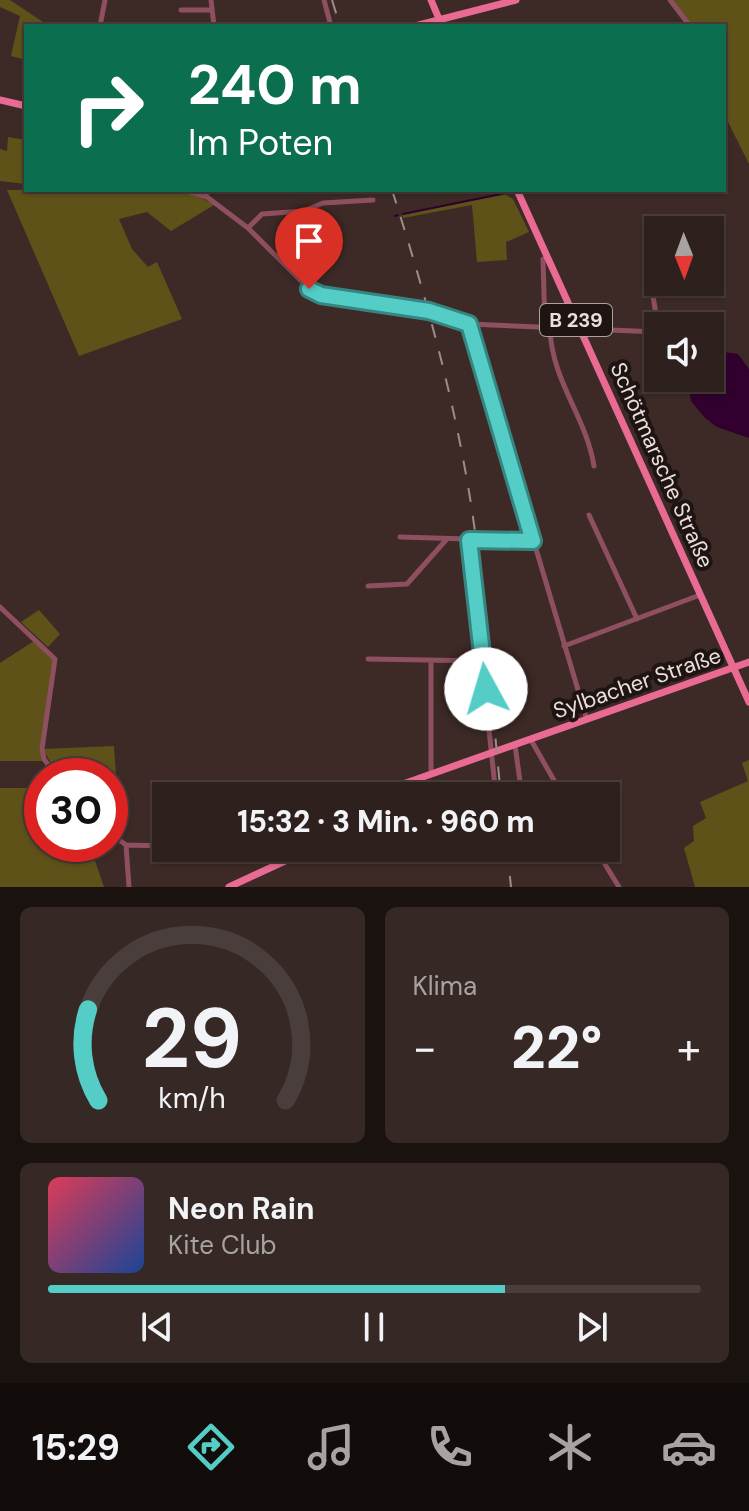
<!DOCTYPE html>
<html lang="de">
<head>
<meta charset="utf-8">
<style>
	body { margin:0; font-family:"DM Sans",sans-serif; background:#362825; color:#f1f3f6; height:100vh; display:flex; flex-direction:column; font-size:30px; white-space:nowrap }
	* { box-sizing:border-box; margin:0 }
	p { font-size:26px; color:#a7a3a3 }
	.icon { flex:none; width:44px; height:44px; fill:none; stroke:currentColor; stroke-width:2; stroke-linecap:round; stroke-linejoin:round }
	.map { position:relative; height:887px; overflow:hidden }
	.panel { display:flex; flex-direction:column; gap:20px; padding:20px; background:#19120f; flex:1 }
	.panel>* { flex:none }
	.guide { position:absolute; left:24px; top:24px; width:702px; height:168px; border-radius:0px; box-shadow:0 2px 6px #0004,0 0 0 2px #493e3b; background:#0b6e4f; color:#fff; overflow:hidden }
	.needle { width:52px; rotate:179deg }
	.buttons { position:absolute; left:644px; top:216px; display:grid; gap:16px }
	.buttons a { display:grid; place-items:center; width:80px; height:80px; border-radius:0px; background:#2e201c; box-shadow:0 2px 6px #0004,0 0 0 2px #493e3b; font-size:40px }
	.speed { position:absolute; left:24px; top:758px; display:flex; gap:16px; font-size:40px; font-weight:700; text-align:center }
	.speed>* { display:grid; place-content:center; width:104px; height:104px; border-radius:50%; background:#2e201c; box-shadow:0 2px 6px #0004,0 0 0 2px #493e3b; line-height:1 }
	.speed .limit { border:12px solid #d22; background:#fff; color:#111 }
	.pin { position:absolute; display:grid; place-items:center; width:68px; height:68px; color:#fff; margin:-82px -34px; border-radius:50% 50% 50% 0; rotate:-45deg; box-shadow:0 0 8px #0007 }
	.pin .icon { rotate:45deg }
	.me { position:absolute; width:88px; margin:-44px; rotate:354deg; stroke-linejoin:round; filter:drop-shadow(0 0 6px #0008) }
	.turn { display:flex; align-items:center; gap:28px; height:168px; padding:0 32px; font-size:36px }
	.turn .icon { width:104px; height:104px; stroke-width:2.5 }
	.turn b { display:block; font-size:56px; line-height:68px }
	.big { font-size:60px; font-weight:800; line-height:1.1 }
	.panel .tile { flex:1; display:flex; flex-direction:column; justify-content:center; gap:12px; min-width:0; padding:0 28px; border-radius:12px; background:#362825 }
	.panel .dial { align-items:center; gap:0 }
	.dial svg { height:208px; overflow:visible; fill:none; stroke:#493e3b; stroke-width:7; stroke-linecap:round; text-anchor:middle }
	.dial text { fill:#f1f3f6; stroke:none }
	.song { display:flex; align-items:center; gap:24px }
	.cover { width:96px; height:96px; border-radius:12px; background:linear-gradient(135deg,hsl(350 70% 55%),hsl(220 70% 35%)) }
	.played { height:8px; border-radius:4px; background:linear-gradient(90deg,#54cdc7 70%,#493e3b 70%) }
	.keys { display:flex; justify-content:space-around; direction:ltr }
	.heat { display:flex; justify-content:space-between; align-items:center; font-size:44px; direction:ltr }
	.panel .tiles { flex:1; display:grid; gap:20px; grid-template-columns:1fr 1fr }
	.tile:last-child { grid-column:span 2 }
	.trip { position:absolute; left:152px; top:782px; width:468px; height:80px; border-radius:0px; background:#2e201c; box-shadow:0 2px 6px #0004,0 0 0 2px #493e3b; font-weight:800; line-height:80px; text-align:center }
	.tab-bar { display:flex; height:128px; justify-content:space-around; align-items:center; background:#120d0b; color:#a7a3a3 }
	.tab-bar .icon { width:56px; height:56px }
	.tab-bar .selected { color:#54cdc7 }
	.tab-bar b { font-size:36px; color:#f1f3f6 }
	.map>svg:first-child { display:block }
</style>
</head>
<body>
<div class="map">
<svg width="749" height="887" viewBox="0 0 749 887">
	<rect width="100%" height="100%" fill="#3d2a26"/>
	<path fill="#5f5219" d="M0 0H10L49 26H26V60L11 56 20 16 0 7Z
		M672 0H749V164L724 114V26H692Z
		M8 137 26 140V184L0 181V149L7 151Z
		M7 190C51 190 182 179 214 205L171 231 147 212 119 219 132 249 148 267 157 262 182 319 79 356Z
		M505 194 513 199 529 232 506 242 507 260 477 262 472 205 403 218 402 215Z
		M39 610 60 634 48 647 21 622Z
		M34 641 54 659 41 749 44 761H0V663Z
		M114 746 117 790 110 795V776H58L43 749Z
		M749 760V887H695L684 848 694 841 693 826 706 818 700 802 748 781 742 763Z
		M0 788H42V844H99L93 855 104 887H0Z"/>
	<path fill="#31002e" d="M710 350 738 354 749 369V438L717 427 705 418 691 401 687 378H710Z"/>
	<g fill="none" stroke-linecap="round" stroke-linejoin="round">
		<path stroke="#31002e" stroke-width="2" d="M511 192 513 191
			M403 214 506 193
			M395 216 398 215"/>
		<path stroke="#8e5061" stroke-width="5" d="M211 0 214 26
			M324 0 331 26
			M670 0 690 26
			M181 10H212
			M100 26 105 0
			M182 190 207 197
			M204 190 207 197 248 228 309 289 321 295 429 311 469 324 658 332
			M248 228 262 214 304 211 323 203 373 200
			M645 246 658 327
			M543 259 545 329
			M469 324 587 720
			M550 329C552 382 586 416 594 466
			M589 515 637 619
			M400 537 533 541
			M469 540 496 796
			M368 586 407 584 446 540
			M0 607 55 659 42 749 44 759 56 776
			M564 646 700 595
			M368 659 483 661
			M431 660V774
			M531 740 563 796
			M515 745 522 796
			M110 833 126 845 166 846
			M126 845 129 887
			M595 848 619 887
			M488 852H501L502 848"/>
		<path stroke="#e96a92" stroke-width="7" d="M431 0 442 26
			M415 26 516 0
			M0 100 26 106
			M517 190 749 702
			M369 796 749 662
			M229 887 285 861 299 848"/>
		<path stroke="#9c8d8a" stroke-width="2" stroke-dasharray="14 14" stroke-linecap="butt" d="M332 0 340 26
			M392 190C425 293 454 397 471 504 486 601 491 699 501 796
			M507 848 511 887"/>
	</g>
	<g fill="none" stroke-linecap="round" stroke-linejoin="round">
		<g stroke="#378581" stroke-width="20">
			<path id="route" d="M309 289 321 295 429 311 469 324 533 541 469 540 486 689"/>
		</g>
		<use href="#route" stroke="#54cdc7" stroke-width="14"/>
	</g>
	<g text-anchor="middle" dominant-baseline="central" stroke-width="8" stroke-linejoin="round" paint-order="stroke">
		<rect fill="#1e1513" stroke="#aea2a0" stroke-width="2" x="540" y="304" width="72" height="32" rx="6"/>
		<g font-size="20" font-weight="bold" fill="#ebdfdc">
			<text x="576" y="320">B 239</text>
		</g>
		<g font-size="22" fill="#ebdfdc" stroke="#1e1513">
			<text transform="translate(662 465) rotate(66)">Schötmarsche Straße</text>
			<text transform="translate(637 683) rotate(-19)">Sylbacher Straße</text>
		</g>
	</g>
</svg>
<div class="buttons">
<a><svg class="needle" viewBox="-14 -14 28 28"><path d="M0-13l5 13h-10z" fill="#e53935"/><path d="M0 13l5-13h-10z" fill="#a7a3a3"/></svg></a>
<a><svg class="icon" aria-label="sound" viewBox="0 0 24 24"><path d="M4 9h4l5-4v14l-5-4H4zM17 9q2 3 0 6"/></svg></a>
</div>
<div class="speed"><div class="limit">30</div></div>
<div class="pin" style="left:309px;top:289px;background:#d93025"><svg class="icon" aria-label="arrive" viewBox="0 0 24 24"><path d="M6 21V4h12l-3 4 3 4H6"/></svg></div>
<svg class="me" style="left:486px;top:689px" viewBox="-20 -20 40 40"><circle r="19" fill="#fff"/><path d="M0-13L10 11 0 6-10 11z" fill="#54cdc7"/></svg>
<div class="trip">15:32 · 3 Min. · 960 m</div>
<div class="guide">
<div class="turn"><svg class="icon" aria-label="right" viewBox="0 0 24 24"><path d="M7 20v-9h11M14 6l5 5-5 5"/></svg><div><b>240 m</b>Im Poten</div></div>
</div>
</div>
<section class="panel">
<div class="tiles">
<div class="tile dial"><svg viewBox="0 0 100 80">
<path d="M14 69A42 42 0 1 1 86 69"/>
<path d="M14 69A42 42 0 0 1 10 34" stroke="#54cdc7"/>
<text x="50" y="56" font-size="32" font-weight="700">29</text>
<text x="50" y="72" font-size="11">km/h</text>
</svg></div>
<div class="tile"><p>Klima</p>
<div class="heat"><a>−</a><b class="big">22°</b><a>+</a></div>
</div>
<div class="tile">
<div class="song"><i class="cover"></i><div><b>Neon Rain</b><p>Kite Club</p></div></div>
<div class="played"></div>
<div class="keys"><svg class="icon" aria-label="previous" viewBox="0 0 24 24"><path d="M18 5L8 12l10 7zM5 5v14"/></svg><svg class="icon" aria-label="pause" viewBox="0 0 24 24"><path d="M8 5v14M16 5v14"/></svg><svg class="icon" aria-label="next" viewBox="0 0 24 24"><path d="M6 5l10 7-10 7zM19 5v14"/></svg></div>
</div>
</div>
</section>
<nav class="tab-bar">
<b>15:29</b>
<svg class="icon selected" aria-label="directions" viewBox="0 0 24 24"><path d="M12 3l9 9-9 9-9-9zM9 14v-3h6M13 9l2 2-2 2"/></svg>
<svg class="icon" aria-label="music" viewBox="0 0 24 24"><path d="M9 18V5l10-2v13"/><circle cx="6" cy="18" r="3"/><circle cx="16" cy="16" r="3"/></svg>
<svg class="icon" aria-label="phone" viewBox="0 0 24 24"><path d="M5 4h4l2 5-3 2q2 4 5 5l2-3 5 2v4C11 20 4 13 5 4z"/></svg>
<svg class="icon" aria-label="climate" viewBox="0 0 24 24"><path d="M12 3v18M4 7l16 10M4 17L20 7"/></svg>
<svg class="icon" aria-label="car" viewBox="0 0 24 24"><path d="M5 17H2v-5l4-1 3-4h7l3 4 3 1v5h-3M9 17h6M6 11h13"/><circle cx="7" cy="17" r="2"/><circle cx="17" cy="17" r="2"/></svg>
</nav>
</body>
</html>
